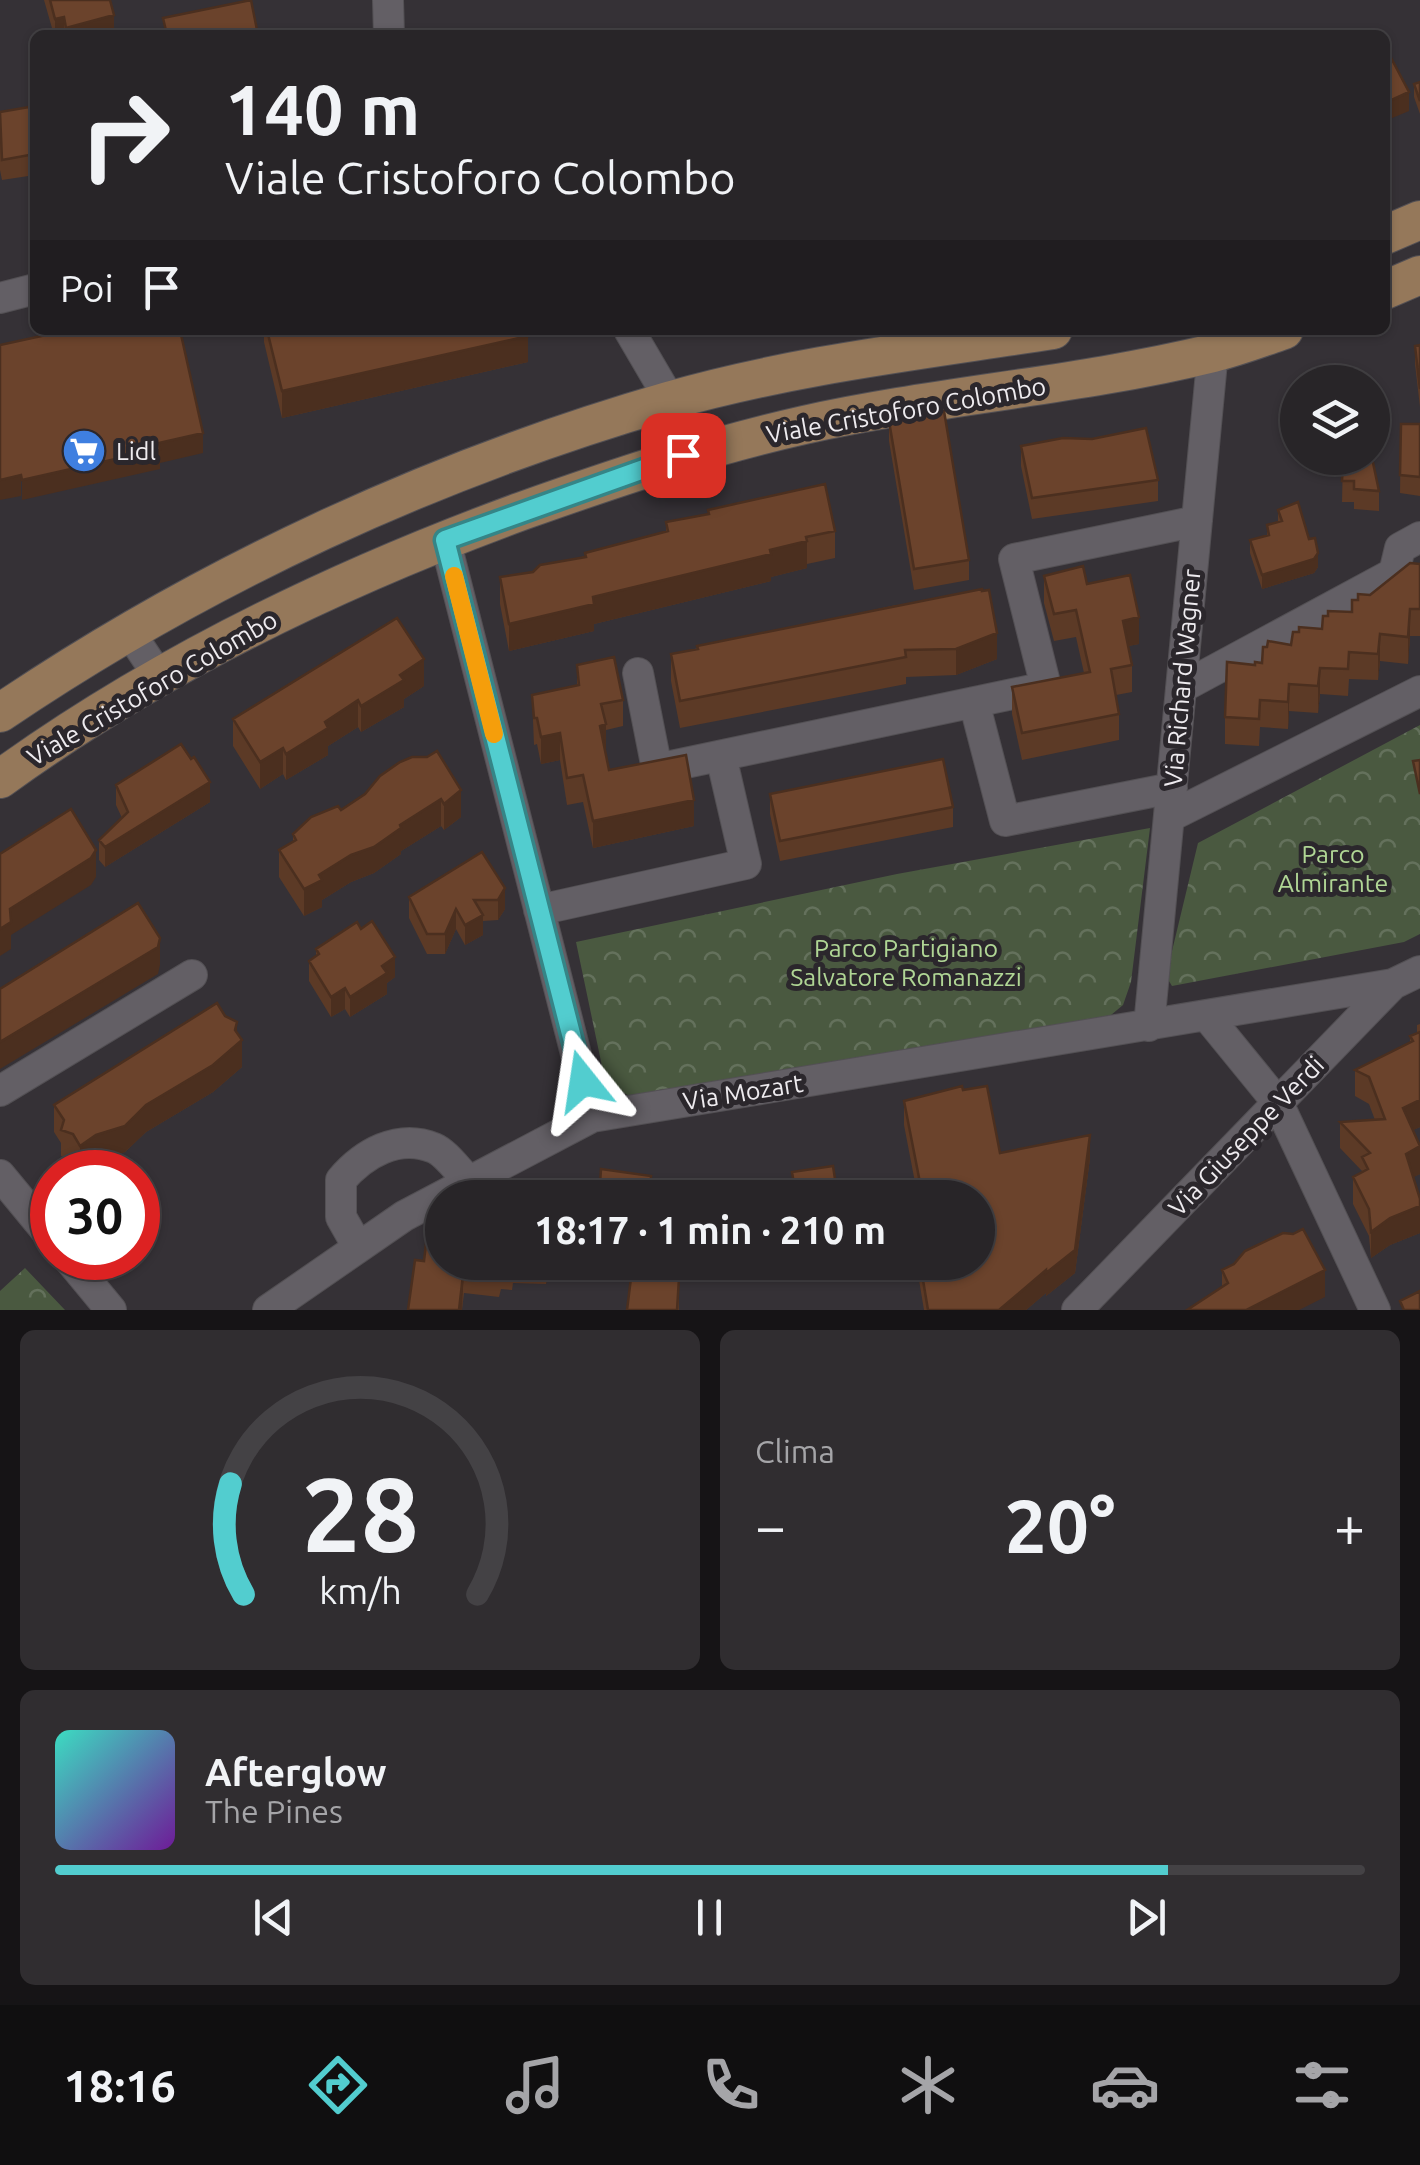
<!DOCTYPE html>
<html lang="it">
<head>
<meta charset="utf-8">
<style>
	body { margin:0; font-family:Ubuntu,sans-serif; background:#302d30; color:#f1f3f6; height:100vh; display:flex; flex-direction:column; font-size:38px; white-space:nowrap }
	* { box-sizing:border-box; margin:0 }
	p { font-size:32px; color:#a5a5a8 }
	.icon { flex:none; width:55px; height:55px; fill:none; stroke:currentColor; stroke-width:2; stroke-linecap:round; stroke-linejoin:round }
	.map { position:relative; height:1310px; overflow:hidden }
	.panel { display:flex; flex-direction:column; gap:20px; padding:20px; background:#161416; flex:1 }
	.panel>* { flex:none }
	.top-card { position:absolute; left:30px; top:30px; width:1360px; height:305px; border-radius:15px; box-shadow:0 2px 8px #0004,0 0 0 2px #444245; background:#282528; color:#f1f3f6; overflow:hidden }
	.buttons { position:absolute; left:1280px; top:365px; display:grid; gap:20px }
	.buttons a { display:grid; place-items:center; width:110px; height:110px; border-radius:50%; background:#282528; box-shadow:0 2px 8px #0004,0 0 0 2px #444245; font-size:50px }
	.speed { position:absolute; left:30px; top:1150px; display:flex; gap:20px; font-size:50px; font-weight:700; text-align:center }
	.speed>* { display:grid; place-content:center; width:130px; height:130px; border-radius:50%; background:#282528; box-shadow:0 2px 8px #0004,0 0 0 2px #444245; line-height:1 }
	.speed .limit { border:15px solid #d22; background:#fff; color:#111 }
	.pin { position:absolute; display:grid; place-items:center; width:85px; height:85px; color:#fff; margin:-42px; border-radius:20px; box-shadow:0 5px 15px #0006 }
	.me { position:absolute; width:110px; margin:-55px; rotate:345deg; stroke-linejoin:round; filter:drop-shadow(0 0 8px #0008) }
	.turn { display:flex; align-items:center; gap:35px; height:210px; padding:0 30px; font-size:45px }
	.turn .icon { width:130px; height:130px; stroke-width:2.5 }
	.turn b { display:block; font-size:70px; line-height:85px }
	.then { display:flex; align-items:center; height:95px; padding:0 30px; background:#0003; gap:20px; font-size:38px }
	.big { font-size:75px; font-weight:600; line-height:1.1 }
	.panel .card { flex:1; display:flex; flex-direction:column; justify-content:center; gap:15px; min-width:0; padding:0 35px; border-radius:15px; background:#302d30 }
	.panel .dial { align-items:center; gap:0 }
	.dial svg { height:260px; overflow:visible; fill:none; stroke:#444245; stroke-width:7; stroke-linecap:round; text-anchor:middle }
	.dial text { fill:#f1f3f6; stroke:none }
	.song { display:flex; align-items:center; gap:30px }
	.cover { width:120px; height:120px; border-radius:15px; background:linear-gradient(135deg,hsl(170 70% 55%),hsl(280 70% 35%)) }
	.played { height:10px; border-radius:5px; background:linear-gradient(90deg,#52cdcf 85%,#444245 85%) }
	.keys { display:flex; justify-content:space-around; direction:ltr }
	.heat { display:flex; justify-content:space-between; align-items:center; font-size:55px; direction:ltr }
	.panel .tiles { flex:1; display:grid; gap:20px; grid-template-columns:1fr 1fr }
	.card:last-child { grid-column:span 2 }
	.trip { position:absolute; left:425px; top:1180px; width:570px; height:100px; border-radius:50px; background:#282528; box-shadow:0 2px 8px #0004,0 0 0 2px #444245; font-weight:600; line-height:100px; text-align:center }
	.tabs { display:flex; height:160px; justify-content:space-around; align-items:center; background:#100f10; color:#a5a5a8 }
	.tabs .icon { width:70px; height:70px }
	.tabs .current { color:#52cdcf }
	.tabs b { font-size:45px; color:#f1f3f6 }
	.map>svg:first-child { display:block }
</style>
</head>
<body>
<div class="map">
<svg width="1420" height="1310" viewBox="0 0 1420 1310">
	<defs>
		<pattern id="park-crowns" width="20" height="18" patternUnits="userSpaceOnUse" patternTransform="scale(2.5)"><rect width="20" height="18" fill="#4a5940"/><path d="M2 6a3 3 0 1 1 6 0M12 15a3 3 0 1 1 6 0" fill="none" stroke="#64715c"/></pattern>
	</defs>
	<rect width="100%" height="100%" fill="#353136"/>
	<path fill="url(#park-crowns)" d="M1420 725V934L1404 942 1172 986 1166 976 1198 843Z
		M1150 828 1131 982 1123 1005 1111 1015 637 1101 618 1089 603 1071 576 942 897 874Z
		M25 1268 65 1310H0V1291Z"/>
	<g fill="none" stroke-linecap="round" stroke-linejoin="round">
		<g stroke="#535054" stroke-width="32">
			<path id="minor" d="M388 0 389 35
				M0 298 35 289
				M629 330 670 400 683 455
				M445 540 592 1117
				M130 633 160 678
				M638 673 657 769 1046 687 1014 559 1197 521
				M1181 688 1394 573 1400 548 1420 537
				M974 702 1005 821 1172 788
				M1169 817 1420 691
				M539 910 746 864 721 756
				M1207 1016 1278 1103 1375 1310
				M1149 1026 1215 330
				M0 1091 192 975
				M0 1175 52 1238
				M358 1247 341 1217V1180C363 1154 398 1133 434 1148 446 1153 459 1172 469 1181
				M68 1258 111 1310
				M268 1310 404 1216 592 1117 1393 984
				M1077 1310 1393 984 1420 971"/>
		</g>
		<g stroke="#535054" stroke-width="40">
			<path id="major" d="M1385 235 1420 220
				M1385 290 1420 275
				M0 713C204 575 431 470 668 401 793 365 925 350 1053 330
				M0 779C159 664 339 578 522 511 615 478 707 447 804 425 939 395 1078 386 1213 353 1237 347 1261 338 1284 330"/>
		</g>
		<use href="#minor" stroke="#635f65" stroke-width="30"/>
		<use href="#major" stroke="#95785a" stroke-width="38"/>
	</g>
	<path fill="#5c3a26" d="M44 0H110L114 35H54Z
		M1420 82V114L1414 97V84Z
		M35 106V175L2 180 0 170V112Z
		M264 330H526L528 362 282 418 264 342Z
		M1420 345V407L1415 364V346Z
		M889 421 969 560V580L914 590 889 441Z
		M1401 424H1420V496L1400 493Z
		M1021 446 1158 480V501L1032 519 1021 466Z
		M1343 458 1379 491V511L1354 509V502H1342Z
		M708 510 835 531V558L807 564V568L771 577V581L594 624V631L509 651 500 604V577L533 572 666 531V522L708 514Z
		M1278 510 1318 567 1314 573 1262 589 1250 553V540L1267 535V525L1278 522Z
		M1420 564V636H1410L1408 664 1380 661 1378 680 1349 679 1348 696 1320 694 1318 713 1289 711 1288 729 1260 727 1259 746 1225 744V717L1255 665 1262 663 1291 645 1322 629 1328 616 1352 612 1358 600 1370 595Z
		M1044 576 1087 584 1139 644 1128 646 1132 665V692L1116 695 1119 714V740L1022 760 1012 714V687L1084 673 1076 637 1054 641 1044 603Z
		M896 605 997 659 956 675 906 677V684L680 728 671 681V654Z
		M577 665 623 700V726L606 730 605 751 609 770 694 826 593 848 583 802 567 805 560 760 541 764 537 744 534 745 532 695 577 686Z
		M424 686 404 699V707L361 732 358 727 328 746V755L286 780 283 774 260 789 233 746V719Z
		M400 762 461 817 444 830 441 826 401 851V854L374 873 351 882 322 900V907L304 916 279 877V850L293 842V834L341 810 365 794Z
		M116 785 210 802 105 867 99 860V840L122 818 116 805Z
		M770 794 953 807V827L780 861 770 814Z
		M482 852 505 909 498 920 483 921V935L465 945 456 929 445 954H427L409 918V897Z
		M316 949 395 977 387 983V994L350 1017 345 1009 331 1017 309 981V961L316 956Z
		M1420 1024V1127L1413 1130 1420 1146V1174L1413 1177 1420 1199V1233L1390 1245 1371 1258 1369 1236 1353 1204V1177L1362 1173V1171L1340 1148V1122L1375 1120 1369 1104 1355 1096V1070L1410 1043V1036L1417 1033V1025Z
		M237 1032 242 1067 213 1092 146 1132 125 1152 96 1162 80 1172 73 1161 61 1156V1143L54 1132V1105Z
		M904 1101 1000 1153 1090 1158 1075 1273 1046 1296V1293L1026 1310H924L919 1280V1262H978V1198H918L904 1125Z
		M442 1262H551L546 1284 513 1283 512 1290 501 1289 499 1297 464 1293 462 1310H408Z
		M580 1262H677V1278H679V1310H627L631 1281 613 1279V1268Z
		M733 1262H755L734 1266Z
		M1222 1270 1325 1297 1222 1287Z"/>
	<path fill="#4b2f1f" d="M114 15V35H66V28Z
		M64 17V35H55V19Z
		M1409 92V111L1385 121V103Z
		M528 336V362L282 418V391Z
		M203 433V453L160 463V469L22 500V480L159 443Z
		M21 475V496L0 500V480Z
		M807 541V568L771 577V581L594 624V631L509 651V624L593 597Z
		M1318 553V567L1314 573 1262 589V575Z
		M1410 609V636L1408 664V637Z
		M1139 617V644L1123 647V621Z
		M997 633V659L956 675V649Z
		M1380 634V661L1378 680V654Z
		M424 659V686L404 699V707L361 732V706L400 675Z
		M1320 668V694L1318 713V686Z
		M1289 684V711L1288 729V702Z
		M358 700V727L328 746V755L286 780V754L325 722Z
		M606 724V751L600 753V726Z
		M560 733V760L541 764V737Z
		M283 748V774L260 789V762Z
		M210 782V802L105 867V847Z
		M461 790V817L444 830V804Z
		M441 799V826L401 851V854L374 873 351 882 322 900V907L304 916V889L319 875Z
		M694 800V826L593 848V821Z
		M96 850V877L91 885 11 935V949L0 956V929L10 909Z
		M505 888V909L498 920V900Z
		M456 909V929L445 954V934Z
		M483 915V935L465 945V925Z
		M160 938V965L158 974 0 1069V1042Z
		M395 957V977L387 983V994L350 1017V997L382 966Z
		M345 988V1009L331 1017V997Z
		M237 1022V1045L242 1040V1067L213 1092 146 1132 125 1152 96 1162 80 1172V1146L146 1105 235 1030Z
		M1420 1100V1127L1403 1135V1108Z
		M1090 1135V1158L1075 1273 1046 1296V1273Z
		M1420 1147V1174L1406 1181V1154Z
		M1420 1206V1233L1390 1245 1371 1258V1232L1390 1218Z
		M546 1262H551L546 1284Z
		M464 1266 462 1310H459Z
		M1046 1270V1293L1026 1310H999Z
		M1325 1270V1297L1299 1310H1246Z"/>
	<path fill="#6b432c" stroke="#4b2f1f" stroke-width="2.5" d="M50 0H110L114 15 66 28 64 17 55 19Z
		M251 0 258 35H167L163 18Z
		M1348 32 1349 35H1326Z
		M1389 54 1409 92 1385 103V56Z
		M1420 82V101L1414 84Z
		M35 106V154L2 160 0 112Z
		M69 330H180L203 433 159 443 160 449 22 480 21 475 0 480V345Z
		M267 330H526L528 336 282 391Z
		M1420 345V389L1415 346Z
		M944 411 969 560 914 569 889 421Z
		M1401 424H1420V477L1400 475Z
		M1146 428 1158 480 1032 498 1021 446 1063 438 1092 439Z
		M1343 458H1372L1379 491 1354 489V481H1342Z
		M825 484 835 531 806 537 807 541 770 550 771 554 593 597 594 604 509 624 500 577 533 572 540 565 586 557 585 553 668 531 666 522 709 514 708 510Z
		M1298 502 1309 539 1315 538 1318 553 1314 559 1262 575 1250 540 1269 535 1267 525 1282 521 1278 510Z
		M1410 563 1420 564V609H1410L1408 637 1380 634 1378 654 1349 652 1348 669 1320 668 1318 686 1289 684 1288 702 1260 700 1259 719 1225 717 1227 662 1255 665V662L1262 663 1263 647H1267L1268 641 1291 645 1293 632H1299V627L1322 629 1323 616H1328V611L1352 612V600H1358V594L1370 595Z
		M1083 566 1087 584 1130 575 1139 617 1123 621 1132 665 1111 669 1119 714 1022 733 1012 687 1090 672 1076 610 1054 614 1044 576Z
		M982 589V591L989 590 997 633 956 649 905 650 906 657 680 701 671 654 698 649 697 646Z
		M397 618 424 659 400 675 404 680 361 706 358 700 325 722 328 728 286 754 283 748 260 762 233 719Z
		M614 657 623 700 601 704 606 724 600 726 609 770 686 755 694 800 593 821 583 775 567 778 560 733 541 737 537 718H534L532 695 579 685 577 665Z
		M181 744 191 759 194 757 210 782 105 847 99 840 128 812 116 785Z
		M437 751 461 790 444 804 441 799 400 825 401 828 374 847 351 855 319 875 322 880 304 889 279 850 296 840 293 834 311 817 338 806 341 810 365 794 380 776 400 762 412 757H427Z
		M943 759 953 807 780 841 770 794Z
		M1420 760V794L1413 761Z
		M71 809 96 850 91 858 10 909 11 922 0 929V854Z
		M482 852 505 888 498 900H474L483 915 465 925 456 909 445 934H427L409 897Z
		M138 903 160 938 158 947 0 1042V989Z
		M372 921 395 957 382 966 387 973 350 997 345 988 331 997 309 961 319 954 316 949 357 922 361 929Z
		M217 1003 225 1016 237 1022 235 1030 242 1040 213 1065 146 1105 125 1126 96 1135 80 1146 73 1134 61 1130 64 1120 54 1105Z
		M1420 1032V1100L1403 1108 1420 1146 1406 1154 1420 1199V1206L1390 1218 1371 1232 1369 1209 1353 1177 1368 1169 1362 1157 1370 1153 1340 1122 1385 1119 1369 1077 1355 1070 1413 1041 1410 1036Z
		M962 1086 963 1090 987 1086 1000 1153 1090 1135 1075 1250 1046 1273V1270L999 1310H928L920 1262H978V1198H923L904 1101Z
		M833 1166 838 1198H745L795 1190 792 1172Z
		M601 1169 651 1176 649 1198H556L557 1184 577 1181 600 1184Z
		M1303 1229 1325 1270 1246 1310H1187L1228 1283 1222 1270 1234 1264 1245 1251 1283 1233 1293 1234Z
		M426 1244 442 1246V1262H512V1263H501L499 1270 464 1266 459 1310H408L415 1260 424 1261Z
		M633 1262H677L675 1278H679L677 1310H627Z
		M1420 1291V1310H1404L1400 1301Z"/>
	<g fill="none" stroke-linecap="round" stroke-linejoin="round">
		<g stroke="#358587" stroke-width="25">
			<path id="route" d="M583 1081 445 540 683 455"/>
		</g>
		<use href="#route" stroke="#52cdcf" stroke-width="18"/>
		<path stroke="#f59e0b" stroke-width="18" d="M454 576 494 734"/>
	</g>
	<defs>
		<g id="supermarket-disc" transform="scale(2.25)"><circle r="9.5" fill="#3f7fe0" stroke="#2b272c"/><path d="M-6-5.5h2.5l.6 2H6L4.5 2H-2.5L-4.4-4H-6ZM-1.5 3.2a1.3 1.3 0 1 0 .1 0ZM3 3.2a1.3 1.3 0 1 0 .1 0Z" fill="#fff"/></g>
	</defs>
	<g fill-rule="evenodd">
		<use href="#supermarket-disc" x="84" y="451"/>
	</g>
	<g text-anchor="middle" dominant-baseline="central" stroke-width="10" stroke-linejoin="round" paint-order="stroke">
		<g font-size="25" fill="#eeebef" stroke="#2b272c">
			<text transform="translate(906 410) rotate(-10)">Viale Cristoforo Colombo</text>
			<text transform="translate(1182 678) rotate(-85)">Via Richard Wagner</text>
			<text transform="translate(152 688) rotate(-30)">Viale Cristoforo Colombo</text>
			<text transform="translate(743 1092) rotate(-9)">Via Mozart</text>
			<text transform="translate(1246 1136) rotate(-46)">Via Giuseppe Verdi</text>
		</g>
		<g font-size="25" fill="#eeebef" stroke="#2b272c" text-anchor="start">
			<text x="116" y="451">Lidl</text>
		</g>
		<g font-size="25" fill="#b0d695" stroke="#2b272c">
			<text x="1333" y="854">Parco<tspan x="1333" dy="29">Almirante</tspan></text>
			<text x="906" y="948">Parco Partigiano<tspan x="906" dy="29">Salvatore Romanazzi</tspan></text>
		</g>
	</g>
</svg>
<div class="buttons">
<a><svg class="icon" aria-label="layers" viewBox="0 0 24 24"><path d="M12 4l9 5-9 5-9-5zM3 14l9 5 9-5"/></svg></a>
</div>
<div class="speed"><div class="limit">30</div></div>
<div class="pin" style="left:683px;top:455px;background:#d93025"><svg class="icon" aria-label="arrive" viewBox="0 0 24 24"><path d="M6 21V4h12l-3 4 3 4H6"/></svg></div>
<svg class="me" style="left:583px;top:1081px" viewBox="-20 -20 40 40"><path d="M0-17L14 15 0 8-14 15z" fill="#52cdcf" stroke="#fff" stroke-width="4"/></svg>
<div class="trip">18:17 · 1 min · 210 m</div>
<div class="top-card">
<div class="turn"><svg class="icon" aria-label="right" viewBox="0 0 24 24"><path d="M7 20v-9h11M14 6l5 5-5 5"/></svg><div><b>140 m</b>Viale Cristoforo Colombo</div></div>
<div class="then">Poi<svg class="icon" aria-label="arrive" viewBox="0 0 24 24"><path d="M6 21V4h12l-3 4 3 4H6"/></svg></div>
</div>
</div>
<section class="panel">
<div class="tiles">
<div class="card dial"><svg viewBox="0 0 100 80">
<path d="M14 69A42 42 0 1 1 86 69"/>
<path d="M14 69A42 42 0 0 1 10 35" stroke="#52cdcf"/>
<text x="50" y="56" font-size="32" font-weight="700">28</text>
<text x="50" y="72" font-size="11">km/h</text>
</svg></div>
<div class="card"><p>Clima</p>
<div class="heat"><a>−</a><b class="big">20°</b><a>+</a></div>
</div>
<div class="card">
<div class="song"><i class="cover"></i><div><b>Afterglow</b><p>The Pines</p></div></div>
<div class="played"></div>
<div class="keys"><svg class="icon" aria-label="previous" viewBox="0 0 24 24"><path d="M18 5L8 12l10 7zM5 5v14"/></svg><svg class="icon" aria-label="pause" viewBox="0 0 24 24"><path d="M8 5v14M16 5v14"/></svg><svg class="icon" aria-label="next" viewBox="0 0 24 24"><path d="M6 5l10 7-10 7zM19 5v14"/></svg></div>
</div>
</div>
</section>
<nav class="tabs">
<b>18:16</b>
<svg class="icon current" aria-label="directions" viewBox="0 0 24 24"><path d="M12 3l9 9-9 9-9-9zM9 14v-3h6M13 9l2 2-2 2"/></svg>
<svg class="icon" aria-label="music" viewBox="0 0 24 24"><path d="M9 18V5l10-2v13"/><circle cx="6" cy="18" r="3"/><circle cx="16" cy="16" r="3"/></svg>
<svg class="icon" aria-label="phone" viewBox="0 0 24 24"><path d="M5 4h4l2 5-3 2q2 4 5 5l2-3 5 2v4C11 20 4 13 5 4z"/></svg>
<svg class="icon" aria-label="climate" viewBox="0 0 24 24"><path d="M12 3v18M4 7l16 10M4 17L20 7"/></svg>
<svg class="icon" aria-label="car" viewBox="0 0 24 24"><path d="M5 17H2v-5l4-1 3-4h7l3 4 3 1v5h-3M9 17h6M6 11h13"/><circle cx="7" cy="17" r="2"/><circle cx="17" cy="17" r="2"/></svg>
<svg class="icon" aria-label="filters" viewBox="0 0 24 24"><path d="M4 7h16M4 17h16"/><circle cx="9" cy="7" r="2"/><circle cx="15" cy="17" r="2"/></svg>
</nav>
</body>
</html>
